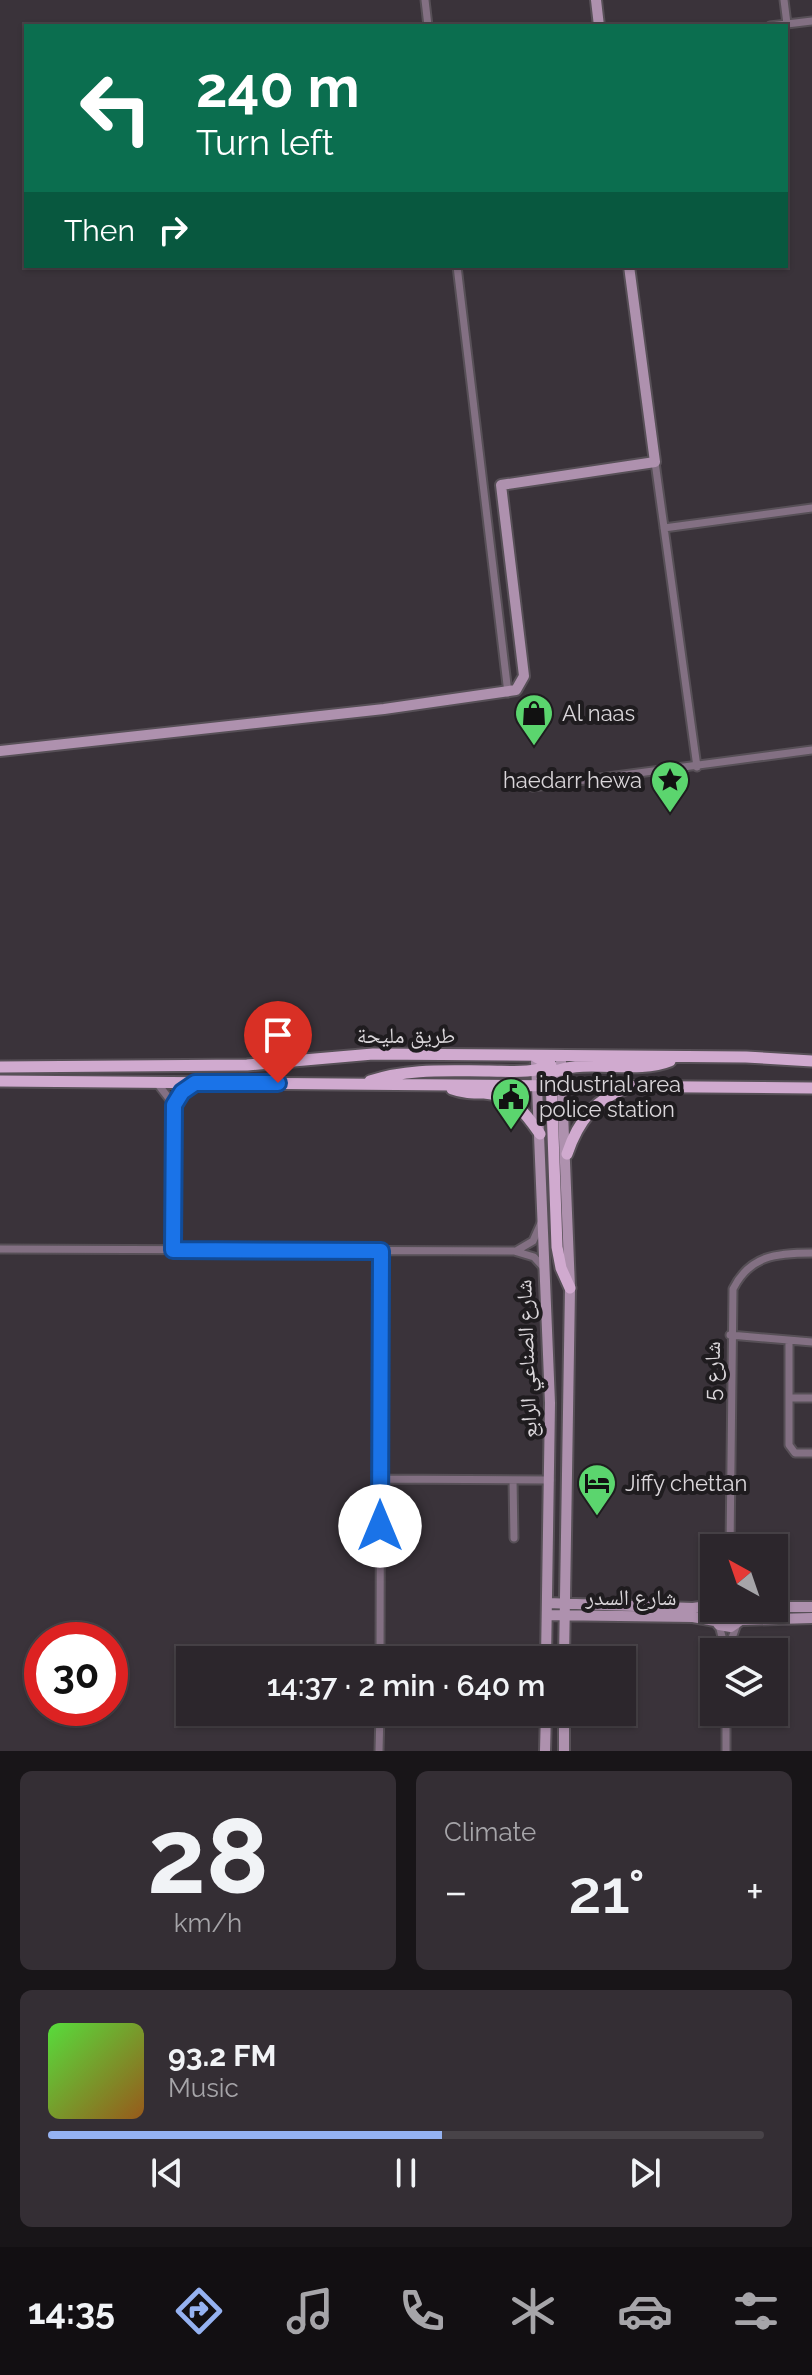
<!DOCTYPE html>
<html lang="en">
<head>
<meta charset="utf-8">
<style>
	body { margin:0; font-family:Raleway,"Noto Naskh Arabic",sans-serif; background:#342e34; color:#f1f3f6; height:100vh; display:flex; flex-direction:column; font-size:30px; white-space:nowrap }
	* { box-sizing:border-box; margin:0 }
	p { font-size:26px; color:#a6a5a9 }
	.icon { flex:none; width:44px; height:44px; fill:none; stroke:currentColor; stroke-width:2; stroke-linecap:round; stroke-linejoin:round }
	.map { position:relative; height:1751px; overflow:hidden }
	.details { display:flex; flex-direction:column; gap:20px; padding:20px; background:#181518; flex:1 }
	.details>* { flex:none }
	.top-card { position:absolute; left:24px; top:24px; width:764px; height:244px; border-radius:0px; box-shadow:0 2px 6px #0004,0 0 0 2px #484348; background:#0b6e4f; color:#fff; overflow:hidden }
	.needle { width:52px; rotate:320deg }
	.tools { position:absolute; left:700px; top:1534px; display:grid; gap:16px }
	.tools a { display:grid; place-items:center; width:88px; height:88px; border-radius:0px; background:#2c262c; box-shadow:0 2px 6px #0004,0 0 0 2px #484348; font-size:40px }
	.speed { position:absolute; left:24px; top:1622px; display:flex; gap:16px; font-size:40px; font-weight:700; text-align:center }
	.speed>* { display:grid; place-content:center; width:104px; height:104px; border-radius:50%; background:#2c262c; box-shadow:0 2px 6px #0004,0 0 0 2px #484348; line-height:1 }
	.speed .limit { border:12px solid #d22; background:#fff; color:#111 }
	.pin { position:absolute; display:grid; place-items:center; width:68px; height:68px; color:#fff; margin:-82px -34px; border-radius:50% 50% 50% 0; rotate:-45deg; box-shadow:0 0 8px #0007 }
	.pin .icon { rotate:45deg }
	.me { position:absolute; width:88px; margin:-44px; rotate:0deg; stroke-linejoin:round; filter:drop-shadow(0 0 6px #0008) }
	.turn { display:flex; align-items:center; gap:28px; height:168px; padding:0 40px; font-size:36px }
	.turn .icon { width:104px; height:104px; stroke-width:2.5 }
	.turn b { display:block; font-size:56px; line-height:68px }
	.then { display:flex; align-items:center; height:76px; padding:0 40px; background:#0003; gap:16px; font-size:30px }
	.big { font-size:60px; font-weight:600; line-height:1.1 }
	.details .widget { flex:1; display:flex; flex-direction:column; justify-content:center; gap:12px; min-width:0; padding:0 28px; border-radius:12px; background:#342e34 }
	.details .dial { align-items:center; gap:0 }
	.dial b { font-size:104px; line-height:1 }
	.song { display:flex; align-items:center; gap:24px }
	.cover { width:96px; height:96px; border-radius:12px; background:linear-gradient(135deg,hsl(110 70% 55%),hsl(30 70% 35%)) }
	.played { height:8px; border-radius:4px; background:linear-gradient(90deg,#95b2f1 55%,#484348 55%) }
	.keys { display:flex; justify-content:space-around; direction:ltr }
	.heat { display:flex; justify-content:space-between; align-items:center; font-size:44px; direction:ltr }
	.details .tiles { flex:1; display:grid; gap:20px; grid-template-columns:1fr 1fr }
	.widget:last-child { grid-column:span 2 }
	.trip { position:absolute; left:176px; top:1646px; width:460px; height:80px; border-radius:0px; background:#2c262c; box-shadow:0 2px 6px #0004,0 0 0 2px #484348; font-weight:600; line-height:80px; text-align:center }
	.menu { display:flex; height:128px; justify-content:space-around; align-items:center; background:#120f12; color:#a6a5a9 }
	.menu .icon { width:56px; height:56px }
	.menu .selected { color:#95b2f1 }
	.menu b { font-size:36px; color:#f1f3f6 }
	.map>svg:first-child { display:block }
</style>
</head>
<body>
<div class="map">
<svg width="812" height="1751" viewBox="0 0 812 1751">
	<rect width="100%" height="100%" fill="#3a333a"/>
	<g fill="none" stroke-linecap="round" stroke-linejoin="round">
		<g stroke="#575057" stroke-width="11">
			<path id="street" d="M425 0 428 26
				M784 0 787 24
				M770 26 812 21
				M457 266 508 693
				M655 462 697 767
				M664 528 812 508
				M532 787 812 750
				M157 1083 174 1105 173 1250
				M174 1105 182 1092 194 1084
				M0 1249 514 1251 534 1257 543 1267
				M516 1251 533 1241 541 1223
				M730 1335 812 1342
				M789 1341V1445L795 1453H812
				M789 1398H812
				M380 1479 550 1480
				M513 1480 514 1538
				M730 1548 733 1289C750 1255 777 1253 812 1253
				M719 1625 726 1652
				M727 1652 737 1624
				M380 1660 381 1251
				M726 1712V1751
				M379 1751 380 1712"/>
		</g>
		<g stroke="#575057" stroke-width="14">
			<path id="secondary" d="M596 0 599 26
				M0 751 384 709 516 690 524 676 501 485 655 462 629 266
				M536 1062 550 1403 546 1660
				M561 1062 570 1288 564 1660
				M547 1603 693 1608 714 1605
				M774 1607H812
				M547 1615 693 1617 715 1621
				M713 1617 719 1625 731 1627 741 1620 742 1608
				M741 1620 812 1618
				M545 1751 546 1712
				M564 1751V1712"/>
		</g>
		<g stroke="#575057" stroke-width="15">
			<path id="primary" d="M536 1057 545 1062 551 1077 557 1247 561 1268 570 1288
				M0 1067 247 1065 373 1054 746 1057 812 1061
				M546 1076C577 1055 633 1076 670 1061
				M0 1081 812 1088
				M370 1081C409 1068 448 1071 489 1071 509 1071 533 1074 551 1065
				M452 1089C462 1093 473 1093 484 1093 512 1095 525 1112 540 1134
				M567 1154C577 1124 594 1099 625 1089"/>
		</g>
		<use href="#street" stroke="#837083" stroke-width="7"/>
		<use href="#secondary" stroke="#ae91ae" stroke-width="10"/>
		<use href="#primary" stroke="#d0aacf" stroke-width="11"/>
	</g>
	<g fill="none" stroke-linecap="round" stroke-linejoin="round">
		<g stroke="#114b97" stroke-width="20">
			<path id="route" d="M278 1083H195L182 1092 174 1105 173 1250 381 1251 380 1526"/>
		</g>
		<use href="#route" stroke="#1a73e8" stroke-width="14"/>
	</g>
	<defs>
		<g id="shop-pin" transform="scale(2)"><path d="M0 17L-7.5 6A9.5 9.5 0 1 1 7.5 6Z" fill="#5bd56e" stroke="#1f1c1f"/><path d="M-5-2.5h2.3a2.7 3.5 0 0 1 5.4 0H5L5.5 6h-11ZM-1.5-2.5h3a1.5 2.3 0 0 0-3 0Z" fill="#111"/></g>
		<g id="sight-pin" transform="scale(2)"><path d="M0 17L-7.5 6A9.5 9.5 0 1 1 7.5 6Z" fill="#5bd56e" stroke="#1f1c1f"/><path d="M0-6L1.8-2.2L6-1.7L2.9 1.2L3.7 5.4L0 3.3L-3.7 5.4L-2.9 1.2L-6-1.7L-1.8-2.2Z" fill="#111"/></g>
		<g id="civic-pin" transform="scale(2)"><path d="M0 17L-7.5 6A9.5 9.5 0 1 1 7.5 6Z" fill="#5bd56e" stroke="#1f1c1f"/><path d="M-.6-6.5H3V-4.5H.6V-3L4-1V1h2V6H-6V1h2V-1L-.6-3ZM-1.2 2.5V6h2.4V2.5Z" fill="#111"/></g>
		<g id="hotel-pin" transform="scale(2)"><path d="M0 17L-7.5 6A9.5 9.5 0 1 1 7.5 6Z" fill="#5bd56e" stroke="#1f1c1f"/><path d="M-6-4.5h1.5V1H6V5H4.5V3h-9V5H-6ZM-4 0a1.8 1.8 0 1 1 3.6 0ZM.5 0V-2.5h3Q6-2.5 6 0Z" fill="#111"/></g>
	</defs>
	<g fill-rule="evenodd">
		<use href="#shop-pin" x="534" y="713"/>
		<use href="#sight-pin" x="670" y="780"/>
		<use href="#civic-pin" x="511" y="1097"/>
		<use href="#hotel-pin" x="597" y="1483"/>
	</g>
	<g text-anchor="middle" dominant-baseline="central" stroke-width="8" stroke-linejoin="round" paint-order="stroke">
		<g font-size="22" fill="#dad6da" stroke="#1f1c1f" text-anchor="start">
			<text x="562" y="713">Al naas</text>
			<text x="642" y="780" text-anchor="end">haedarr hewa</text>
			<text x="539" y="1084">industrial area<tspan x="539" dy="25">police station</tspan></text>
			<text x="625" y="1483">Jiffy chettan</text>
		</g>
		<g font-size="22" fill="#dad6da" stroke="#1f1c1f">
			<text x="406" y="1035">طريق مليحة</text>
			<text transform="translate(526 1359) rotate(-92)">شارع الصناعي الرابع</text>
			<text transform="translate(712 1371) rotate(-90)">شارع 5</text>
			<text x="631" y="1597">شارع السدر</text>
		</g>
	</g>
</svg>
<div class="tools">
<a><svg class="needle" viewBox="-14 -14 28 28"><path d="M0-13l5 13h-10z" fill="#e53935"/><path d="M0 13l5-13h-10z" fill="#a6a5a9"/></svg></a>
<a><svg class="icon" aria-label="layers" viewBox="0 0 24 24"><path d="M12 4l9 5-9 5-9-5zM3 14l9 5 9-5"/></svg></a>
</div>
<div class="speed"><div class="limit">30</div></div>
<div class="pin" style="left:278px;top:1083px;background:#d93025"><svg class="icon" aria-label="arrive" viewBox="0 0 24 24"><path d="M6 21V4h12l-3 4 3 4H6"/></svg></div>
<svg class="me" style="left:380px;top:1526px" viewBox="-20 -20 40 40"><circle r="19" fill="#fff"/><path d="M0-13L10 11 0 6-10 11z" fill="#1a73e8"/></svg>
<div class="trip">14:37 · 2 min · 640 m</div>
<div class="top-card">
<div class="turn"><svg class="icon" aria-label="left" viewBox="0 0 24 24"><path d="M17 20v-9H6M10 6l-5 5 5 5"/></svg><div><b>240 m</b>Turn left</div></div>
<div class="then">Then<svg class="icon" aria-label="right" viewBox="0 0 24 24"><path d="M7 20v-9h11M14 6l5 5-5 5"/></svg></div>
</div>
</div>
<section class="details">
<div class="tiles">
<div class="widget dial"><b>28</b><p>km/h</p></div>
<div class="widget"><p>Climate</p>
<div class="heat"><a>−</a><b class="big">21°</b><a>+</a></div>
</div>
<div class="widget">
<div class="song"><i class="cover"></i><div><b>93.2 FM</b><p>Music</p></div></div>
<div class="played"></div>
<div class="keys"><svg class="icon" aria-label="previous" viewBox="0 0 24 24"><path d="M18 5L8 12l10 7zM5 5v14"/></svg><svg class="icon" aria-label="pause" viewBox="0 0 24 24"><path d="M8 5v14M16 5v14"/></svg><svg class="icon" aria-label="next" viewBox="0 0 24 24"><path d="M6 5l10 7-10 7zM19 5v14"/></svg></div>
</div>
</div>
</section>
<nav class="menu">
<b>14:35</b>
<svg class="icon selected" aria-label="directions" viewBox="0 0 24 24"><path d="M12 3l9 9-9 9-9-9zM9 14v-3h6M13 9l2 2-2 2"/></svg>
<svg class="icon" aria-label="music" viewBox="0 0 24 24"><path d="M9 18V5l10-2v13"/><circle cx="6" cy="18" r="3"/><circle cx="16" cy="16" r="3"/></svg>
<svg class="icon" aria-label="phone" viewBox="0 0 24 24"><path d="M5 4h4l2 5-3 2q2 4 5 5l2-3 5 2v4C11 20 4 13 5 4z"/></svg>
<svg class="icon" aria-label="climate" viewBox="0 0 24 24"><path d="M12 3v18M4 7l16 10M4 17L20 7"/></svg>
<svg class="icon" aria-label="car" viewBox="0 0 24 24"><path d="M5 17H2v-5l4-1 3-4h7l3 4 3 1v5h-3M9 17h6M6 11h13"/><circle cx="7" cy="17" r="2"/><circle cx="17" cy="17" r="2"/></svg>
<svg class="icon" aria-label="filters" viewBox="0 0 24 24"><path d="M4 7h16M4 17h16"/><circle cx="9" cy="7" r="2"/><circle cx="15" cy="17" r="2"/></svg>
</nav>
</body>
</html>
